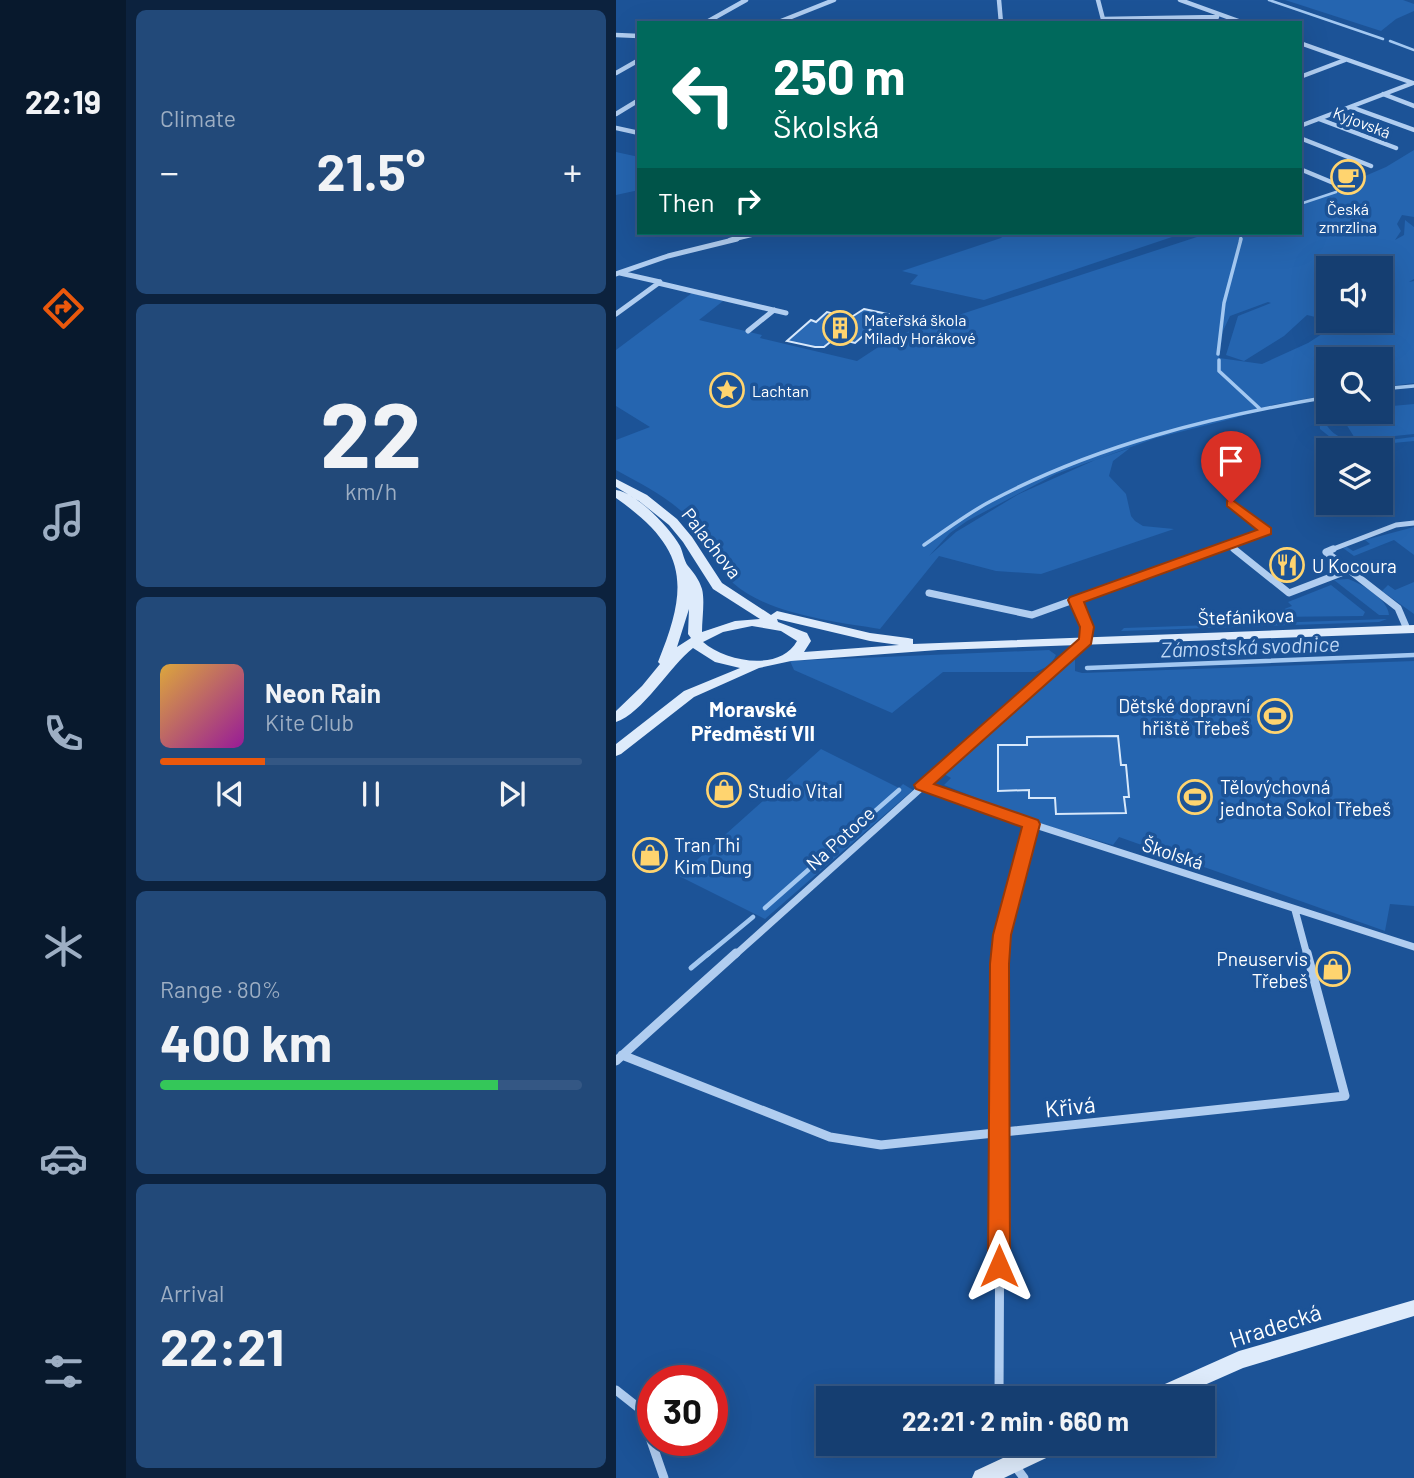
<!DOCTYPE html>
<html lang="en">
<head>
<meta charset="utf-8">
<style>
	body { margin:0; font-family:Barlow,sans-serif; background:#224979; color:#f1f3f6; height:100vh; display:flex; flex-direction:column; font-size:26px; white-space:nowrap }
	* { box-sizing:border-box; margin:0 }
	p { font-size:23px; color:#9daec3 }
	.icon { flex:none; width:38px; height:38px; fill:none; stroke:currentColor; stroke-width:2; stroke-linecap:round; stroke-linejoin:round }
	.map { position:relative; flex:1; overflow:hidden }
	.details { display:flex; flex-direction:column; gap:10px; padding:10px; background:#0c223e; width:490px }
	.details>* { flex:none }
	.banner { position:absolute; left:21px; top:21px; width:665px; height:214px; border-radius:0px; box-shadow:0 7px 28px #0002,0 0 0 2px #345784; background:#00695c; color:#fff; overflow:hidden }
	.tools { position:absolute; left:700px; top:256px; display:grid; gap:14px }
	.tools a { display:grid; place-items:center; width:77px; height:77px; border-radius:0px; background:#153e71; box-shadow:0 7px 28px #0002,0 0 0 2px #345784; font-size:35px }
	.speed { position:absolute; left:21px; top:1365px; display:flex; gap:14px; font-size:35px; font-weight:700; text-align:center }
	.speed>* { display:grid; place-content:center; width:91px; height:91px; border-radius:50%; background:#153e71; box-shadow:0 7px 28px #0002,0 0 0 2px #345784; line-height:1 }
	.speed .limit { border:10px solid #d22; background:#fff; color:#111 }
	.pin { position:absolute; display:grid; place-items:center; width:60px; height:60px; color:#fff; margin:-72px -30px; border-radius:50% 50% 50% 0; rotate:-45deg; box-shadow:0 0 7px #0007 }
	.pin .icon { rotate:45deg }
	.me { position:absolute; width:77px; margin:-38px; rotate:0deg; stroke-linejoin:round; filter:drop-shadow(0 0 5px #0008) }
	.turn { display:flex; align-items:center; gap:24px; height:147px; padding:0 21px; font-size:32px }
	.turn .icon { width:91px; height:91px; stroke-width:2.5 }
	.turn b { display:block; font-size:49px; line-height:60px }
	.then { display:flex; align-items:center; height:66px; padding:0 21px; background:#0003; gap:14px; font-size:26px }
	.big { font-size:52px; font-weight:700; line-height:1.1 }
	.details .card { flex:1; display:flex; flex-direction:column; justify-content:center; gap:10px; min-width:0; padding:0 24px; border-radius:10px; background:#224979 }
	.details .dial { align-items:center; gap:0 }
	.dial b { font-size:91px; line-height:1 }
	.song { display:flex; align-items:center; gap:21px }
	.cover { width:84px; height:84px; border-radius:10px; background:linear-gradient(135deg,hsl(40 70% 55%),hsl(300 70% 35%)) }
	.played { height:7px; border-radius:4px; background:linear-gradient(90deg,#ea580c 25%,#345784 25%) }
	.keys { display:flex; justify-content:space-around; direction:ltr }
	.heat { display:flex; justify-content:space-between; align-items:center; font-size:38px; direction:ltr }
	.charge { height:10px; border-radius:5px; background:linear-gradient(90deg,#34c759 80%,#345784 0) }
	.trip { position:absolute; left:200px; top:1386px; width:399px; height:70px; border-radius:0px; background:#153e71; box-shadow:0 7px 28px #0002,0 0 0 2px #345784; font-weight:700; line-height:70px; text-align:center }
	main { display:flex; flex:1; min-height:0 }
	.tab-bar { display:flex; flex-direction:column; width:126px; justify-content:space-around; align-items:center; background:#08192d; color:#9daec3 }
	.tab-bar .icon { width:49px; height:49px }
	.tab-bar .current { color:#ea580c }
	.tab-bar b { font-size:32px; color:#f1f3f6 }
	.map>svg:first-child { display:block }
</style>
</head>
<body>
<main>
<nav class="tab-bar">
<b>22:19</b>
<svg class="icon current" aria-label="directions" viewBox="0 0 24 24"><path d="M12 3l9 9-9 9-9-9zM9 14v-3h6M13 9l2 2-2 2"/></svg>
<svg class="icon" aria-label="music" viewBox="0 0 24 24"><path d="M9 18V5l10-2v13"/><circle cx="6" cy="18" r="3"/><circle cx="16" cy="16" r="3"/></svg>
<svg class="icon" aria-label="phone" viewBox="0 0 24 24"><path d="M5 4h4l2 5-3 2q2 4 5 5l2-3 5 2v4C11 20 4 13 5 4z"/></svg>
<svg class="icon" aria-label="climate" viewBox="0 0 24 24"><path d="M12 3v18M4 7l16 10M4 17L20 7"/></svg>
<svg class="icon" aria-label="car" viewBox="0 0 24 24"><path d="M5 17H2v-5l4-1 3-4h7l3 4 3 1v5h-3M9 17h6M6 11h13"/><circle cx="7" cy="17" r="2"/><circle cx="17" cy="17" r="2"/></svg>
<svg class="icon" aria-label="filters" viewBox="0 0 24 24"><path d="M4 7h16M4 17h16"/><circle cx="9" cy="7" r="2"/><circle cx="15" cy="17" r="2"/></svg>
</nav>
<section class="details">
<div class="card"><p>Climate</p>
<div class="heat"><a>−</a><b class="big">21.5°</b><a>+</a></div>
</div>
<div class="card dial"><b>22</b><p>km/h</p></div>
<div class="card">
<div class="song"><i class="cover"></i><div><b>Neon Rain</b><p>Kite Club</p></div></div>
<div class="played"></div>
<div class="keys"><svg class="icon" aria-label="previous" viewBox="0 0 24 24"><path d="M18 5L8 12l10 7zM5 5v14"/></svg><svg class="icon" aria-label="pause" viewBox="0 0 24 24"><path d="M8 5v14M16 5v14"/></svg><svg class="icon" aria-label="next" viewBox="0 0 24 24"><path d="M6 5l10 7-10 7zM19 5v14"/></svg></div>
</div>
<div class="card"><p>Range · 80%</p><b class="big">400 km</b><div class="charge"></div></div>
<div class="card"><p>Arrival</p><b class="big">22:21</b></div>
</section>
<div class="map">
<svg width="798" height="1478" viewBox="0 0 798 1478">
	<rect width="100%" height="100%" fill="#1c5397"/>
	<path fill="#2565b0" fill-rule="evenodd" d="M669 0H787L798 4V11L780 19 765 31Z
		M798 150V217L786 215 781 224 785 231 779 240 788 235 789 220 798 227V279L793 282 798 281V383L765 387V359H712V395L656 405 619 418 540 438 440 474 351 521 334 533 313 556 340 532 403 494 479 460 514 448 497 461 493 476 510 494 515 516 519 521 527 526 558 529 425 574 380 571 323 556 264 629C220 622 151 614 117 583 102 569 95 546 82 529 62 502 29 486 0 470V440L34 427 0 406V350L76 293 107 301 83 320 146 335 144 338 241 361 273 340 294 331 593 233H684V204L733 188 728 185 770 167ZM712 268H765V320H715L723 323 692 343 646 364 603 358 607 331 614 316 652 302 655 303 622 316 610 355 628 361 668 336 691 315 712 320Z
		M0 152 23 157V190L0 195Z
		M390 233H568L368 300 294 284 302 275 286 271 385 238Z
		M798 404V434L740 440 722 411H765V407Z
		M712 409 719 411 711 418 710 424C726 452 772 439 798 437V441L716 449 714 445 728 443 714 437 704 429 703 417Z
		M798 527V555L778 540 738 556 727 548 731 547 737 551 754 544 749 540Z
		M732 579C746 584 772 599 773 615H763L718 580Z
		M798 582V614L766 591 772 585 779 590Z
		M715 585 749 612 747 616 648 617 676 606 672 602Z
		M771 619 763 622 505 631 508 628Z
		M433 650 440 655C436 664 428 669 419 672H327L276 713 178 670 174 661Z
		M459 658V671L466 673 798 661V906L774 904 769 931 503 837 497 845 428 825 328 785 335 778 328 774Z
		M205 749 283 788 287 784 297 790 149 919 63 876Z"/>
	<g fill="none" stroke-linecap="round" stroke-linejoin="round">
		<path stroke="#a3c8f1" stroke-width="2.5" d="M653 0 767 39
			M774 41 798 50
			M684 204 720 192
			M624 240 626 233"/>
		<path stroke="#a3c8f1" stroke-width="3.5" d="M602 354 608 303 625 239
			M603 360V371L643 408
			M765 389 798 386
			M308 545C330 530 352 513 375 501 480 445 595 417 712 397"/>
		<path stroke="#a3c8f1" stroke-width="4.5" d="M471 668 798 655
			M149 908 283 790
			M91 955 137 917"/>
		<path stroke="#a3c8f1" stroke-width="5" d="M75 968 93 953"/>
	</g>
	<path fill="#2b6ab5" stroke="#d7e8fb" stroke-width="2" d="M248 309 272 314 239 343 219 338 208 347H199L171 341 195 320 200 322 211 312 234 318Z
		M502 736 505 765H510L513 797H508L510 813 440 814 439 798H413V790L382 791V745H411V737Z"/>
	<g fill="none" stroke-linecap="round" stroke-linejoin="round">
		<path stroke="#b0cdf0" stroke-width="4.5" d="M383 0 385 23
			M482 0 488 23
			M564 0 628 23
			M487 19 601 17
			M89 23 130 0
			M160 23 218 0
			M0 35 23 36
			M684 43 797 83 684 126
			M0 73 23 60
			M684 77 729 60
			M767 94 798 106
			M735 107 798 130
			M0 114 23 100
			M703 119 780 148
			M0 128 23 133
			M684 138 755 166
			M684 169 720 184
			M114 240 143 233"/>
		<path stroke="#b0cdf0" stroke-width="5" d="M4 273 44 282
			M0 274 52 256 121 239
			M42 283 170 313
			M0 314 44 282
			M132 331 158 310
			M615 503 650 531
			M612 545 620 551
			M594 551 650 531
			M712 551 780 525 798 523"/>
		<path stroke="#b0cdf0" stroke-width="7" d="M618 549 673 593 733 570
			M710 552 782 608 791 629
			M710 552 717 549
			M313 593 416 615 599 549
			M306 785 416 824 798 947
			M679 910 691 955
			M119 955 470 640 471 627 459 600
			M385 955 386 935 416 824"/>
		<path stroke="#b0cdf0" stroke-width="9" d="M6 1055 214 1137 265 1145 729 1096 691 953
			M0 1061 120 953
			M0 1390 24 1409 48 1478
			M383 1398 385 953
			M388 1444 396 1462 408 1478"/>
		<path fill="#deebfb" fill-rule="evenodd" d="M0 479 31 495 61 519 76 537 106 583 155 615 161 611 254 633 292 638 297 639V644L798 625V633L322 650 175 661 143 668 78 697 5 754 0 756V744L68 691 124 668 99 662 77 648C54 666 26 714 0 722V711L26 686 44 664 42 662C74 584 71 548 0 498V490C21 493 54 528 64 546 67 552 68 561 72 566 77 572 83 579 86 589 89 601 86 619 86 632L119 621 144 619 97 589 67 542 53 525 23 501 0 487ZM73 609 72 634 75 638 61 647ZM161 619 254 641 283 645 188 652 195 641 191 633 162 622ZM136 626 165 631 181 641C164 672 110 662 87 642L107 632Z
			M798 1300V1316L627 1368 559 1398H528L531 1392 623 1351Z
			M417 1444H448L445 1451 388 1478H356L359 1471Z"/>
	</g>
	<path fill="#ea580c" stroke="#983908" stroke-width="2" d="M615 499 655 528V534L468 602 478 627 475 644 318 784 422 820 424 824 395 935 393 964 394 1266 391 1272 383 1275 376 1272 372 1266 374 964 377 935 406 827 300 789 298 785 463 639 464 627 452 600 454 597 641 530 611 506V501Z"/>
	<defs>
		<g id="cafe-ring" transform="scale(1.75)"><circle r="9.5" fill="#1c5397" stroke="#ffd46f" stroke-width="1.5"/><path d="M-5.5-4.5H6V0H3Q3 3.5 0 3.5H-2.5Q-5.5 3.5-5.5 0ZM3-3.2v2h1.7v-2ZM-6 4.5H4V6H-6Z" fill="#ffd46f"/></g>
		<g id="building-ring" transform="scale(1.75)"><circle r="9.5" fill="#1c5397" stroke="#ffd46f" stroke-width="1.5"/><path d="M-4-6H4V6H1V3H-1V6H-4ZM-2.5-4.3h1.7v1.8h-1.7ZM.8-4.3h1.7v1.8H.8ZM-2.5-1h1.7V.8h-1.7ZM.8-1h1.7V.8H.8Z" fill="#ffd46f"/></g>
		<g id="sight-ring" transform="scale(1.75)"><circle r="9.5" fill="#1c5397" stroke="#ffd46f" stroke-width="1.5"/><path d="M0-6L1.8-2.2L6-1.7L2.9 1.2L3.7 5.4L0 3.3L-3.7 5.4L-2.9 1.2L-6-1.7L-1.8-2.2Z" fill="#ffd46f"/></g>
		<g id="restaurant-ring" transform="scale(1.75)"><circle r="9.5" fill="#1c5397" stroke="#ffd46f" stroke-width="1.5"/><path d="M-5-6h1v4h1v-4h1v4h1v-4h1v5L-1.5 .5V6h-2V.5L-5-1ZM5-6V6H3V1.5H1.5Q1.5-4 5-6Z" fill="#ffd46f"/></g>
		<g id="stadium-ring" transform="scale(1.75)"><circle r="9.5" fill="#1c5397" stroke="#ffd46f" stroke-width="1.5"/><path d="M0-5a6.5 5 0 1 0 0 10a6.5 5 0 1 0 0-10ZM-3.5-1.8h7v3.6h-7Z" fill="#ffd46f"/></g>
		<g id="shop-ring" transform="scale(1.75)"><circle r="9.5" fill="#1c5397" stroke="#ffd46f" stroke-width="1.5"/><path d="M-5-2.5h2.3a2.7 3.5 0 0 1 5.4 0H5L5.5 6h-11ZM-1.5-2.5h3a1.5 2.3 0 0 0-3 0Z" fill="#ffd46f"/></g>
	</defs>
	<g fill-rule="evenodd">
		<use href="#cafe-ring" x="732" y="177"/>
		<use href="#building-ring" x="224" y="328"/>
		<use href="#sight-ring" x="111" y="390"/>
		<use href="#restaurant-ring" x="671" y="565"/>
		<use href="#stadium-ring" x="659" y="716"/>
		<use href="#shop-ring" x="108" y="790"/>
		<use href="#stadium-ring" x="579" y="797"/>
		<use href="#shop-ring" x="34" y="855"/>
		<use href="#shop-ring" x="717" y="969"/>
	</g>
	<g text-anchor="middle" dominant-baseline="central" stroke-width="7" stroke-linejoin="round" paint-order="stroke">
		<g font-size="16" fill="#fff" stroke="#1c5397">
			<text transform="translate(746 122) rotate(21)">Kyjovská</text>
		</g>
		<g font-size="16" fill="#fff" stroke="#1c5397" text-anchor="start">
			<text x="732" y="208" text-anchor="middle">Česká<tspan x="732" dy="18">zmrzlina</tspan></text>
			<text x="248" y="319">Mateřská škola<tspan x="248" dy="18">Milady Horákové</tspan></text>
			<text x="136" y="390">Lachtan</text>
		</g>
		<g font-size="19" fill="#fff" stroke="#1c5397">
			<text transform="translate(96 543) rotate(52)">Palachova</text>
			<text transform="translate(630 616) rotate(-2)">Štefánikova</text>
			<text transform="translate(224 838) rotate(-42)">Na Potoce</text>
			<text transform="translate(557 853) rotate(18)">Školská</text>
		</g>
		<g font-size="19" fill="#fff" stroke="#1c5397" text-anchor="start">
			<text x="696" y="565">U Kocoura</text>
			<text x="634" y="705" text-anchor="end">Dětské dopravní<tspan x="634" dy="22">hřiště Třebeš</tspan></text>
			<text x="604" y="786">Tělovýchovná<tspan x="604" dy="22">jednota Sokol Třebeš</tspan></text>
			<text x="132" y="790">Studio Vital</text>
			<text x="58" y="844">Tran Thi<tspan x="58" dy="22">Kim Dung</tspan></text>
			<text x="692" y="958" text-anchor="end">Pneuservis<tspan x="692" dy="22">Třebeš</tspan></text>
		</g>
		<g font-size="21" font-style="italic" fill="#bdd7f6" stroke="#1c5397">
			<text transform="translate(634 646) rotate(-2)">Zámostská svodnice</text>
		</g>
		<g font-size="21" font-weight="bold" fill="#fff" stroke="#1c5397">
			<text x="137" y="708">Moravské<tspan x="137" dy="24">Předměstí VII</tspan></text>
		</g>
		<g font-size="23" fill="#fff" stroke="#1c5397">
			<text transform="translate(454 1106) rotate(-6)">Křivá</text>
			<text transform="translate(659 1325) rotate(-18)">Hradecká</text>
		</g>
	</g>
</svg>
<div class="tools">
<a><svg class="icon" aria-label="sound" viewBox="0 0 24 24"><path d="M4 9h4l5-4v14l-5-4H4zM17 9q2 3 0 6"/></svg></a>
<a><svg class="icon" aria-label="search" viewBox="0 0 24 24"><circle cx="10" cy="10" r="6"/><path d="M15 15l6 6"/></svg></a>
<a><svg class="icon" aria-label="layers" viewBox="0 0 24 24"><path d="M12 4l9 5-9 5-9-5zM3 14l9 5 9-5"/></svg></a>
</div>
<div class="speed"><div class="limit">30</div></div>
<div class="pin" style="left:615px;top:503px;background:#d93025"><svg class="icon" aria-label="arrive" viewBox="0 0 24 24"><path d="M6 21V4h12l-3 4 3 4H6"/></svg></div>
<svg class="me" style="left:383px;top:1266px" viewBox="-20 -20 40 40"><path d="M0-17L14 15 0 8-14 15z" fill="#ea580c" stroke="#fff" stroke-width="4"/></svg>
<div class="trip">22:21 · 2 min · 660 m</div>
<div class="banner">
<div class="turn"><svg class="icon" aria-label="left" viewBox="0 0 24 24"><path d="M17 20v-9H6M10 6l-5 5 5 5"/></svg><div><b>250 m</b>Školská</div></div>
<div class="then">Then<svg class="icon" aria-label="right" viewBox="0 0 24 24"><path d="M7 20v-9h11M14 6l5 5-5 5"/></svg></div>
</div>
</div>
</main>
</body>
</html>
